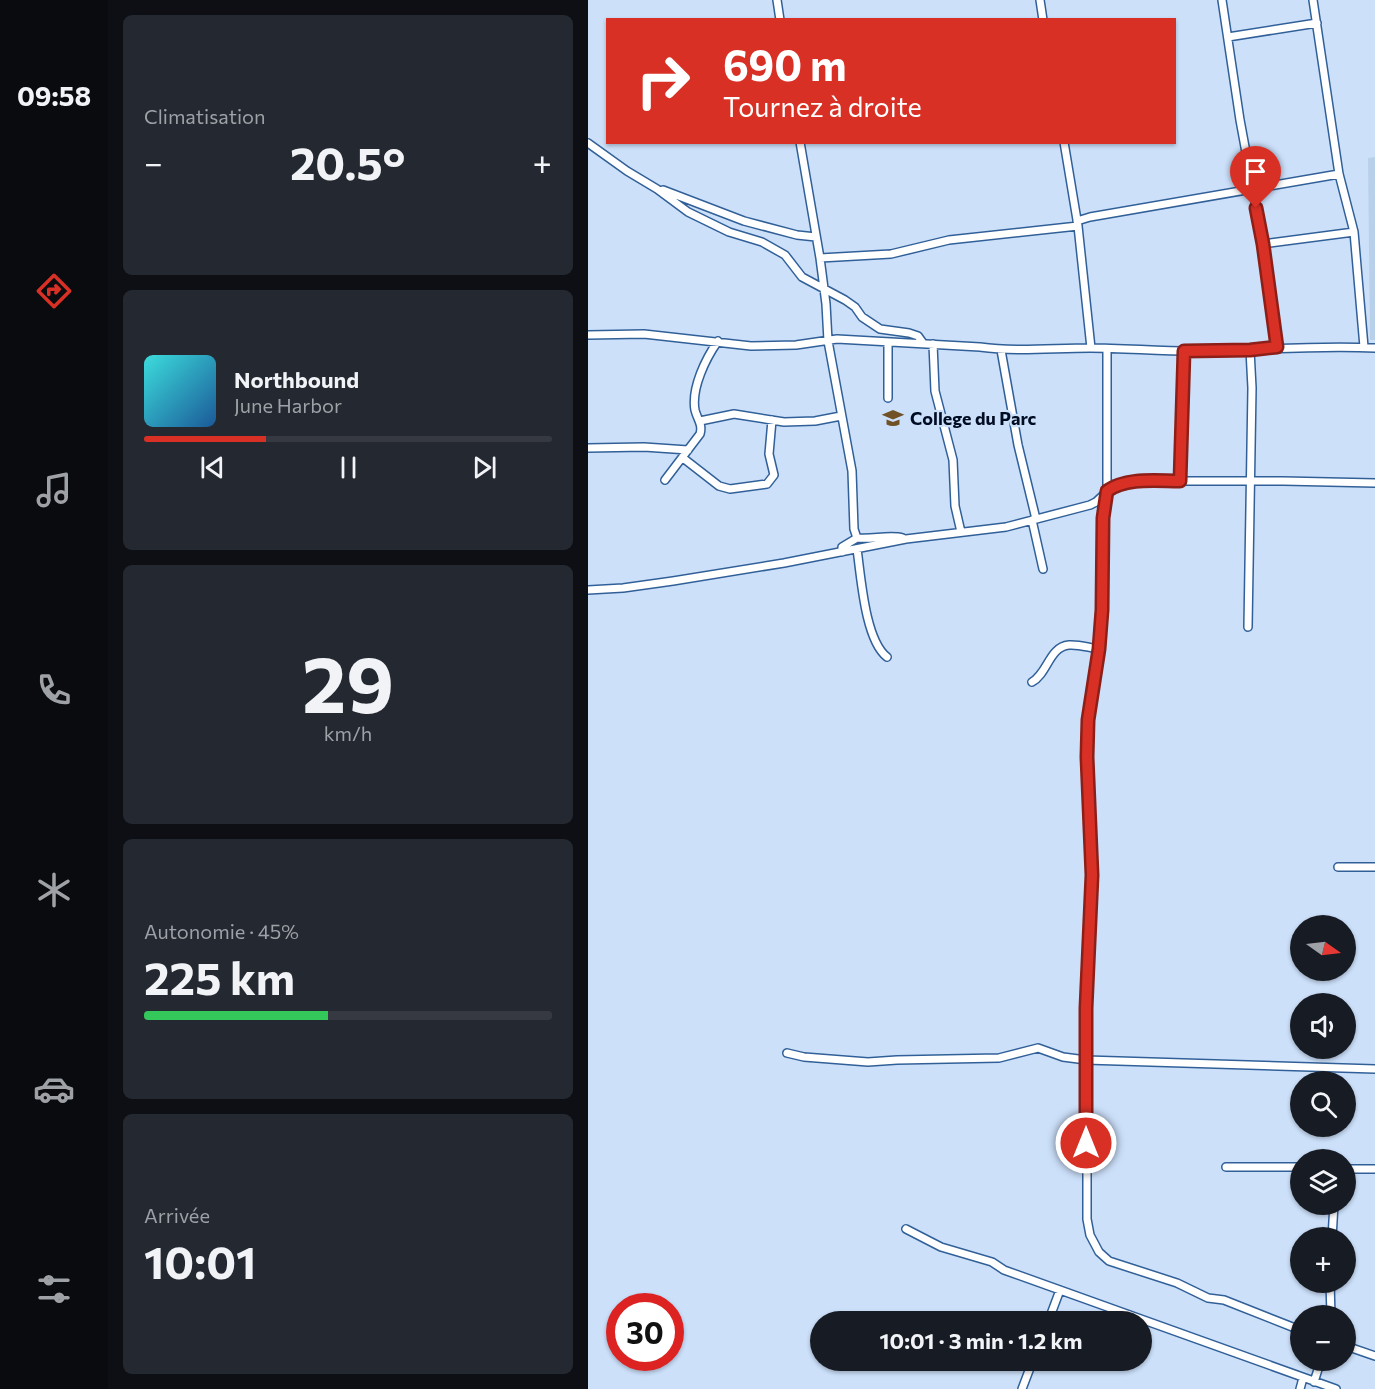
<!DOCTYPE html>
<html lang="fr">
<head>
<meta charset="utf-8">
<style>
	body { margin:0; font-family:Commissioner,sans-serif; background:#242831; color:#f1f3f6; height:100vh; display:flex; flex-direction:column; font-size:22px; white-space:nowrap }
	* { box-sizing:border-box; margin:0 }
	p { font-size:20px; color:#9ea1a6 }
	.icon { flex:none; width:33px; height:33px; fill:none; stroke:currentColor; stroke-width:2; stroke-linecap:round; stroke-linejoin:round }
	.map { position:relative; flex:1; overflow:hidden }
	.drawer { display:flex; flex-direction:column; gap:15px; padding:15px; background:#0d0f14; width:480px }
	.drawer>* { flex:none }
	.guide { position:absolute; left:18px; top:18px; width:570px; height:126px; border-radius:0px; box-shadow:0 2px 4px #0004; background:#d93025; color:#fff; overflow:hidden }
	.needle { width:39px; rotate:104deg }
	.buttons { position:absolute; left:702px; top:915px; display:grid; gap:12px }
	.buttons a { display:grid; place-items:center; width:66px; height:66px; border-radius:50%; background:#171b24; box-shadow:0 2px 4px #0004; font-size:30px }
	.speed { position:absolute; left:18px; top:1293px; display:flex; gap:12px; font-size:30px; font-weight:700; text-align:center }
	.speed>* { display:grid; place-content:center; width:78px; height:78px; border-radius:50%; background:#171b24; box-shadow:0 2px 4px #0004; line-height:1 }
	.speed .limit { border:9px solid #d22; background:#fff; color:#111 }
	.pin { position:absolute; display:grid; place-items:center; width:51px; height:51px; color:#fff; margin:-62px -26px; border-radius:50% 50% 50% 0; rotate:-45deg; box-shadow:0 0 6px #0007 }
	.pin .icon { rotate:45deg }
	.me { position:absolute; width:66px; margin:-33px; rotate:0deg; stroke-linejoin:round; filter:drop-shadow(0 0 4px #0008) }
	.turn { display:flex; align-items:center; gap:21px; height:126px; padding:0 18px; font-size:27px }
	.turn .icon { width:78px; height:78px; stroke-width:2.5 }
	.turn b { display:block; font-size:42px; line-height:51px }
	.big { font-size:45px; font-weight:700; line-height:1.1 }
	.drawer .card { flex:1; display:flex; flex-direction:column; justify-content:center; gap:9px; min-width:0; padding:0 21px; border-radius:9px; background:#242831 }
	.drawer .dial { align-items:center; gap:0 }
	.dial b { font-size:78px; line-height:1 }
	.song { display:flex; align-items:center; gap:18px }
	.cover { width:72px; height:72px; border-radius:9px; background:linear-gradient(135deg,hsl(180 70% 55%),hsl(210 70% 35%)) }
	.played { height:6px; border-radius:3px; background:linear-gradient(90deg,#d93025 30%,#363941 30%) }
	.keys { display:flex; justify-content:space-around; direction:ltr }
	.heat { display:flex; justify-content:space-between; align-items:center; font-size:33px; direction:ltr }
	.charge { height:9px; border-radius:4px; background:linear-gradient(90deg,#34c759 45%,#363941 0) }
	.trip { position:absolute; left:222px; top:1311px; width:342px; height:60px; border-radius:30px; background:#171b24; box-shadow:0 2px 4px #0004; font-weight:700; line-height:60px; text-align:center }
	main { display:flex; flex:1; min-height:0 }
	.dock { display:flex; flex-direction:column; width:108px; justify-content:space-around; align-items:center; background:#090b0e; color:#9ea1a6 }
	.dock .icon { width:42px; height:42px }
	.dock .on { color:#d93025 }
	.dock b { font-size:27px; color:#f1f3f6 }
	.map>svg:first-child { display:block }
</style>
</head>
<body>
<main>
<nav class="dock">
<b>09:58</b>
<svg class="icon on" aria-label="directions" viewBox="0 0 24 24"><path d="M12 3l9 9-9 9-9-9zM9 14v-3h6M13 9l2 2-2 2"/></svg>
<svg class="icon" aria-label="music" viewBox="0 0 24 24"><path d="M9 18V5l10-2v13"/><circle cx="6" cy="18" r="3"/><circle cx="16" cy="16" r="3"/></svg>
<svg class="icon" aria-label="phone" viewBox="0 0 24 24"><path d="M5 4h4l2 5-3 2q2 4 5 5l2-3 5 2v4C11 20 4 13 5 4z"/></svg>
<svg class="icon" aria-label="climate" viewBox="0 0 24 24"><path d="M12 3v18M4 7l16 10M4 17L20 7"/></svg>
<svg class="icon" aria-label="car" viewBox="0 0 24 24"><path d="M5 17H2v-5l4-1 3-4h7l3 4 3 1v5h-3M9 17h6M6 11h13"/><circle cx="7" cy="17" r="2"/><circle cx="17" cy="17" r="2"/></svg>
<svg class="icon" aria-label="filters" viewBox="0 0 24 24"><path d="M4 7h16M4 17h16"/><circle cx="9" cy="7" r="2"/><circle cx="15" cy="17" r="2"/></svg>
</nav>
<section class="drawer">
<div class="card"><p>Climatisation</p>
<div class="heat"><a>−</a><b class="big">20.5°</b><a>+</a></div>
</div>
<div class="card">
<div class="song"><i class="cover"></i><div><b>Northbound</b><p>June Harbor</p></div></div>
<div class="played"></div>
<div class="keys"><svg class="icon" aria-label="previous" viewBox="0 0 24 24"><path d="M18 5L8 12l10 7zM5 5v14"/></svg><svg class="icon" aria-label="pause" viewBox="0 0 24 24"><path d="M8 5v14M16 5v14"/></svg><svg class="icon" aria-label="next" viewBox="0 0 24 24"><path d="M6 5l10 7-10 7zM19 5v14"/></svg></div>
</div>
<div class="card dial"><b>29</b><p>km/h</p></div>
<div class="card"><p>Autonomie · 45%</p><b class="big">225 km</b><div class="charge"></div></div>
<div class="card"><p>Arrivée</p><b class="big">10:01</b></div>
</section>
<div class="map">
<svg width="787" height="1389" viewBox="0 0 787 1389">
	<rect width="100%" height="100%" fill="#cce0fa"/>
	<path fill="#b9d0eb" d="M787 157V340H782L780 158Z"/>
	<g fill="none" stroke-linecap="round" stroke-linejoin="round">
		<g stroke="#316098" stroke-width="10">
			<path id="street" d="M189 0 192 20
				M452 0 455 20
				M634 0 652 120 675 244 689 347
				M725 0 751 174 766 232 776 347
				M640 37 729 23
				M212 142 232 258 238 304 240 341 264 471 266 529 269 538C284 540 301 534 315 538
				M476 142 490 226 503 348
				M0 143 39 171 69 189 100 212 141 232 174 242 197 255 214 277 257 300 267 307 274 317 292 329 321 333 330 336 335 343
				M75 190 156 221 209 235 228 237
				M489 221 502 217 751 174
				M675 244 766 232
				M232 258 303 254 361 240 490 226
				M0 335 56 334 163 346 208 345 249 339 392 347C428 352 465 348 502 348 540 348 578 352 617 351 674 350 730 345 787 348
				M300 342V398
				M345 344 347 391 365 460 367 506 373 532
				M519 349V491L515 518 514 610 511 649 500 720 499 757 504 875 499 1008V1219L502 1235 511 1252 521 1261 589 1283 620 1298 636 1300 712 1330
				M413 350 430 445 448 519
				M112 421 146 414 196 422 227 421 253 416
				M0 448 56 447 100 450
				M95 458 131 486 142 489 179 484 186 475 181 454 184 420
				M77 480 112 434C115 424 109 419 107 410 103 388 118 358 130 341
				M592 481 596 351
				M444 520 455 569
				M269 549C273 577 277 640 299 657
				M254 552V547L269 538
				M0 590 35 588 85 581 196 563 318 539 418 527 502 505 508 502 527 484 542 481H695L787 483
				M660 627 664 388 662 350
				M444 682C460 673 461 647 481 645 490 644 502 648 511 649
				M750 867H787
				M199 1053 216 1057 280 1062 309 1060 411 1058 450 1048 475 1057 498 1060 787 1069
				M638 1167H712
				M758 1169H787
				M318 1229 353 1247 404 1262 416 1270 748 1389
				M744 1238 746 1204
				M742 1282 743 1316
				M460 1322 472 1290
				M758 1346 787 1356
				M726 1382 733 1360
				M434 1389 445 1360
				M712 1389 715 1378"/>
		</g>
		<use href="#street" stroke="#fff" stroke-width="7"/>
	</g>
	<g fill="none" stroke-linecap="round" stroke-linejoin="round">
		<g stroke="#8d1f18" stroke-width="15">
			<path id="route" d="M498 1143V1008L504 875 499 757 500 720 511 649 514 610 515 518 519 491C539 477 568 481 592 481L596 351 662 350 689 347 675 244 668 208"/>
		</g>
		<use href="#route" stroke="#d93025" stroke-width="10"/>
	</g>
	<defs>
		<g id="university-bare" transform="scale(1.62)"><path d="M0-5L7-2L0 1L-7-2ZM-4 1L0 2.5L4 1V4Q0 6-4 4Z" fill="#705226" stroke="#cce0fa" stroke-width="2.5" paint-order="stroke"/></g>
	</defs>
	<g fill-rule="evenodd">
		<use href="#university-bare" x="305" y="418"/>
	</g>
	<g text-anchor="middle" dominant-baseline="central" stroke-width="4.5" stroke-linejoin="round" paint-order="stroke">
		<g font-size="18" font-weight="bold" fill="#000c22" stroke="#cce0fa" text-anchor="start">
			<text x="322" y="418">College du Parc</text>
		</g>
	</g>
</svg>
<div class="buttons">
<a><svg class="needle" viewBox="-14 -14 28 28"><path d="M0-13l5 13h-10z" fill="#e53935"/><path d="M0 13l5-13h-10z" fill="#9ea1a6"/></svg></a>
<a><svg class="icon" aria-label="sound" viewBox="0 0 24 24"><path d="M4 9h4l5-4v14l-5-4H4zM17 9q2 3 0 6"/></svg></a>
<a><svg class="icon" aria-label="search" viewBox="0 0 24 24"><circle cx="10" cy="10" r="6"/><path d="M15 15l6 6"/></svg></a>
<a><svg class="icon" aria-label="layers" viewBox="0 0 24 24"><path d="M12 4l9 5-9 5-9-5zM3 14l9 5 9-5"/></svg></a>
<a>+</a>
<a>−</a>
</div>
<div class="speed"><div class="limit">30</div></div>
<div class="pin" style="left:668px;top:208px;background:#d93025"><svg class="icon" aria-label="arrive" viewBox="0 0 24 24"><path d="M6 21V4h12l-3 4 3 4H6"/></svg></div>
<svg class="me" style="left:498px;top:1143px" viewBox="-20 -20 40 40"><circle r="17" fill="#d93025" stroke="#fff" stroke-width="3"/><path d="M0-11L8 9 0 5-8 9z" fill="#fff"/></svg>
<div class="trip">10:01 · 3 min · 1.2 km</div>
<div class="guide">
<div class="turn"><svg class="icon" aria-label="right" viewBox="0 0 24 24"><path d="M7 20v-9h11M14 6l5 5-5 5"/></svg><div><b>690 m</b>Tournez à droite</div></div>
</div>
</div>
</main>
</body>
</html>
